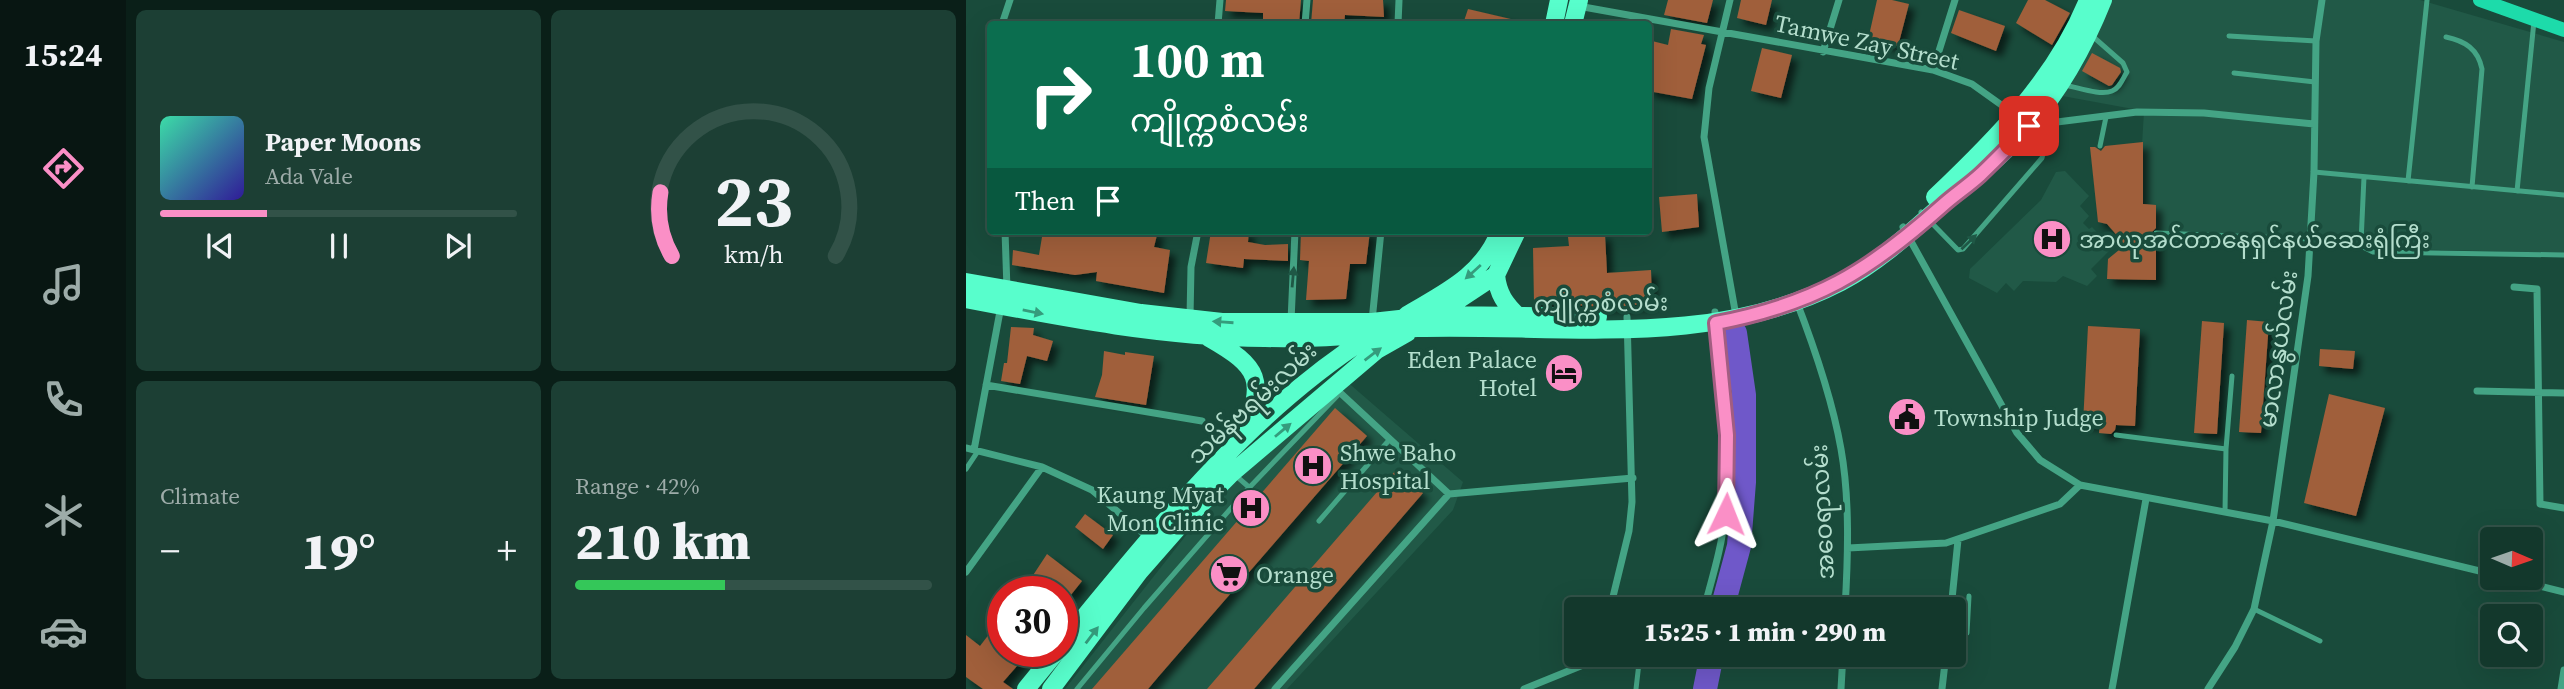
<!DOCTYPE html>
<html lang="en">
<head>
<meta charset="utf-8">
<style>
	body { margin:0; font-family:"Source Serif 4","Noto Sans Myanmar",serif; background:#1c3f34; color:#f1f3f6; height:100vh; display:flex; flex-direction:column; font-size:26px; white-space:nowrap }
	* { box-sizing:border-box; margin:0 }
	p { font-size:23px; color:#9daca9 }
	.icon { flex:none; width:38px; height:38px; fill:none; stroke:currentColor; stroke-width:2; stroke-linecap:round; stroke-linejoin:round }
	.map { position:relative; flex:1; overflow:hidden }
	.drawer { display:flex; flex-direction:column; gap:10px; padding:10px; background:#0a1f18; width:840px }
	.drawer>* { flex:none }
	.top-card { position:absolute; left:21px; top:21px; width:665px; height:214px; border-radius:7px; box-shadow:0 7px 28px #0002,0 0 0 2px #325248; background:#0b6e4f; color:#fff; overflow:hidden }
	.needle { width:46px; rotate:92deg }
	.tools { position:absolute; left:1514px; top:527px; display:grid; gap:14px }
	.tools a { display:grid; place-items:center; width:63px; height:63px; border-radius:7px; background:#13382c; box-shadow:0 7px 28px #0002,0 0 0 2px #325248; font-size:35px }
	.speed { position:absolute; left:21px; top:576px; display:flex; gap:14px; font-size:35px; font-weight:700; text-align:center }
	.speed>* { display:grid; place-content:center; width:91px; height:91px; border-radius:50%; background:#13382c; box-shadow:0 7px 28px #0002,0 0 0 2px #325248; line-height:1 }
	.speed .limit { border:10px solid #d22; background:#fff; color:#111 }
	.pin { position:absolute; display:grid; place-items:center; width:60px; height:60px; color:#fff; margin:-30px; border-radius:14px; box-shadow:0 4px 10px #0006 }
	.me { position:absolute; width:77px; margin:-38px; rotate:2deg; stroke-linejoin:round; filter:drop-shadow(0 0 5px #0008) }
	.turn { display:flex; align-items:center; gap:24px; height:147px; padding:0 28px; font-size:32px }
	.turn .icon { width:91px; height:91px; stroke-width:2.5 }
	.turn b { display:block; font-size:49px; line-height:60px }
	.then { display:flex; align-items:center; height:66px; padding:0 28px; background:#0003; gap:14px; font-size:26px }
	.big { font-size:52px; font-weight:800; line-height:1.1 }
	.drawer .widget { flex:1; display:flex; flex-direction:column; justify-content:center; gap:10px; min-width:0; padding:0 24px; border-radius:10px; background:#1c3f34 }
	.drawer .dial { align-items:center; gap:0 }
	.dial svg { height:182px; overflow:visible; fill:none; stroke:#325248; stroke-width:7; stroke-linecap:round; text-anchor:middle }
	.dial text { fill:#f1f3f6; stroke:none }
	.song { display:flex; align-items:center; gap:21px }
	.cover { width:84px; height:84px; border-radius:10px; background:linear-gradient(135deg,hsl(160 70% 55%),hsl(250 70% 35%)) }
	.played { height:7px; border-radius:4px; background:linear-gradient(90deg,#fa8fc6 30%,#325248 30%) }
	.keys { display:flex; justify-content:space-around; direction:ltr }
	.heat { display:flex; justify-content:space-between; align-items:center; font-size:38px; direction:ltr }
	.charge { height:10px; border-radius:5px; background:linear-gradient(90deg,#34c759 42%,#325248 0) }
	.drawer .tiles { flex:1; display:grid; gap:10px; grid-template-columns:repeat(2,1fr) }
	.trip { position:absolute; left:598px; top:597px; width:402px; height:70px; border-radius:7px; background:#13382c; box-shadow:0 7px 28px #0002,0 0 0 2px #325248; font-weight:800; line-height:70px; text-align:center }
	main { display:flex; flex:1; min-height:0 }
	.menu { display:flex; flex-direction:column; width:126px; justify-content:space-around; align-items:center; background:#081612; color:#9daca9 }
	.menu .icon { width:49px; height:49px }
	.menu .selected { color:#fa8fc6 }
	.menu b { font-size:32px; color:#f1f3f6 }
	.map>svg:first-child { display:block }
</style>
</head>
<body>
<main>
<nav class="menu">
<b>15:24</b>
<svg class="icon selected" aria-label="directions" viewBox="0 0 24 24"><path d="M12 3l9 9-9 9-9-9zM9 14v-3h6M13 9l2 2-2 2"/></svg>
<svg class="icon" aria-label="music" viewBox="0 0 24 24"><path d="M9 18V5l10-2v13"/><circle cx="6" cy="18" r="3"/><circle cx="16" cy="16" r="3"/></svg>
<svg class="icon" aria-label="phone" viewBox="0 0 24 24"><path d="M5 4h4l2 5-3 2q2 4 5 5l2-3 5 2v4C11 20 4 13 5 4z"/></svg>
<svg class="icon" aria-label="climate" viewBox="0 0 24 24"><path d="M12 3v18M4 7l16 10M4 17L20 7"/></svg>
<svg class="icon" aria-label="car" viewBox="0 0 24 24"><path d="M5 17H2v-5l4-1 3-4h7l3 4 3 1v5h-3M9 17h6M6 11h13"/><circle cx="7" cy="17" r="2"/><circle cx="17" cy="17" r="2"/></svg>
</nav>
<section class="drawer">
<div class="tiles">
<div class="widget">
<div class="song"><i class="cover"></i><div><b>Paper Moons</b><p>Ada Vale</p></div></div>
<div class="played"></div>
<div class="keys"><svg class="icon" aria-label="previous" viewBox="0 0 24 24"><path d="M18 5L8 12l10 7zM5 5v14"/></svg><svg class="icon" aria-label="pause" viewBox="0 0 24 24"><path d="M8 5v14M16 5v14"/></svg><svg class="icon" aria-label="next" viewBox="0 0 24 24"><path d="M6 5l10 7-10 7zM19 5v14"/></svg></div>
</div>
<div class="widget dial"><svg viewBox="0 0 100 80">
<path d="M14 69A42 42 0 1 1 86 69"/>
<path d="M14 69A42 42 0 0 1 9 41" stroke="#fa8fc6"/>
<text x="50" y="56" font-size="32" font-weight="700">23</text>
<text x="50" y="72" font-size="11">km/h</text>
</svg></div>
<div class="widget"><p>Climate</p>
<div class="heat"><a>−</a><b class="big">19°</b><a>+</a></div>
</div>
<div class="widget"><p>Range · 42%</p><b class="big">210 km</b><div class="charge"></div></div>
</div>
</section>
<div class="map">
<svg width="1598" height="689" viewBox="0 0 1598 689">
	<defs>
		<filter id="shadow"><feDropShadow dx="6" dy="6" stdDeviation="3.5" flood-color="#0009"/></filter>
	</defs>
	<rect width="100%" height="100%" fill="#194b3b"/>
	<path fill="#215947" d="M1143 0H1454L1598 42V253L1353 247 1170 246 1178 111 1091 95Z
		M1099 171 1123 196 1114 206 1123 216 1117 223 1123 229 1126 227 1146 248 1125 269 1131 276 1121 286 1097 276 1090 282 1057 281 1048 291 1040 283 1031 293 1003 278 1004 269 1075 200 1090 172Z
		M379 380 497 482 487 510 321 689H99L240 510Z"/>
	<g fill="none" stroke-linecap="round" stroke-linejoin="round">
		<path stroke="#6f58c9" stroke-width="24" d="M756 609 773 546 778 482V395L769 333
			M739 689 746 654"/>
	</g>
	<path fill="#a05f3a" filter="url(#shadow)" d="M260 0H335L333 24H297V13L259 11Z
		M347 0H417L418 17 379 15 378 24H345Z
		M702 0H747L741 23 698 15Z
		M775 0H806L800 25 771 18Z
		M911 0H926L943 4 932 46 902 40Z
		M1062 0H1079L1104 13 1086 45 1050 23Z
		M502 9 549 20V24H497Z
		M993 10 1039 26 1030 51 985 33Z
		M705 29 738 35 735 44 740 45 726 99 682 91V40L702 45Z
		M796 48 826 55 815 98 785 91Z
		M1126 53 1154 68 1155 72 1146 85 1143 86 1116 71Z
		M1177 142V204L1190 205V228L1185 233 1190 238V280L1141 279 1142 259 1153 250 1154 239 1141 224 1132 222 1124 147H1129L1135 151 1139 146Z
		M731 194 733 227 696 232 693 197Z
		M77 231 106 235V231H192L188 247 204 250 198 293 130 281 131 272 109 275 46 265 47 250 73 255Z
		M245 231H283L282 242 299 245 322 244V261L278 259 277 268 240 263Z
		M335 231H404L400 264H384L380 299 340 300 343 261 334 260Z
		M639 234 641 273 685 270 686 303 650 307V305L636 307 568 302 567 248 603 246 602 237Z
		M1281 320 1303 322 1295 433 1273 432Z
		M1236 321 1258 323 1251 434 1228 433Z
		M1122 326 1174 329 1169 426 1150 425 1149 430 1145 434 1133 433 1134 424H1117Z
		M45 327 68 328 67 335 87 341 81 361 61 356 54 384 35 381 38 363H41Z
		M1354 349 1389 351 1387 369 1353 366Z
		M138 351 159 355V352L188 356 180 405 129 397 136 375Z
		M1363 394 1419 408 1390 516 1338 503Z
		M369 408 401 436 193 676 182 689H126Z
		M430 470 457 493 288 689H241Z
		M119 514 147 535 137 549 109 527Z
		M81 554 116 581 104 596 97 592H56Z
		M27 629 37 637V651H64L37 682 47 689H17L0 677V635L14 646Z"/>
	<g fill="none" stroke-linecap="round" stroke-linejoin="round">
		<path stroke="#44a485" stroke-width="5" d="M1263 36 1350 41
			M1480 37C1499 41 1512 49 1516 69L1506 187
			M1268 73 1349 82
			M1098 85C1111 87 1134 96 1146 91 1154 88 1157 78 1161 72L1157 63 1124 34
			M1134 146 1140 117
			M1348 172 1598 195
			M1398 177 1395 242 1399 248 1407 252 1598 255
			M1442 181 1461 0
			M1551 191 1568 21
			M955 212 992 250 997 249 1076 158 1084 123
			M1190 233 1345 239
			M1150 435 1260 449
			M0 469 12 451
			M269 475 284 488
			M1259 512 1260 449 1266 376
			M353 521 424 439
			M1288 609 1354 641
			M989 632 1001 633 1003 596
			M111 689 178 608 280 491 374 393
			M670 689 673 663"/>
		<path stroke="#44a485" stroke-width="7" d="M764 0 743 88 738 137 770 316
			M612 6 967 70 1006 84 1048 114
			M36 24 44 0
			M252 24 254 0
			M339 24 341 0
			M432 24 433 0
			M857 52 873 0
			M967 70 989 0
			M1067 125 1171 112 1238 113 1348 124
			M937 227 1051 433 1074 460 1114 485 1307 521 1526 574
			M39 231 41 289
			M1548 287 1571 289 1574 504 1598 508
			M830 300C849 349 866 398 875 449 884 499 882 558 879 609
			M224 317 225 267 232 231
			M325 321 329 231
			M406 321 415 231
			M20 385 236 421
			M368 387 483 494
			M1511 391 1598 393
			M0 448 76 467 126 490 184 539
			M8 450 35 306
			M882 548 980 543 1094 504 1114 485
			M0 572 76 467
			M1540 578 1598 592
			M644 609 663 531 666 502 661 317
			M738 609C746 578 756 547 759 515 767 448 759 378 749 312
			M985 609 992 540
			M309 689 483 494 667 478
			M558 689 627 661 704 664 714 662 723 654
			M875 689 877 654
			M976 689 980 654
			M1146 689 1180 499
			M1242 689 1269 647 1288 609 1307 521 1342 276 1348 172 1350 41 1356 0
			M1595 689 1598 670"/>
		<path stroke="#1ddbaa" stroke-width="14" d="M1514 0 1598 30"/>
		<path stroke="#58fecc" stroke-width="18" d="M588 24 593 0
			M607 24 613 0
			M969 197C1030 139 1090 79 1122 0
			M530 275C532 294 539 304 553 317
			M0 282 175 313 256 322H406L470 315 632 317
			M0 299C99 318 197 337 299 338 335 339 372 337 408 334 423 332 437 328 452 328 594 324 744 350 875 282 913 262 945 232 977 204 1006 179 1037 156 1062 127 1094 90 1119 45 1137 0
			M441 315C480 292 516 276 534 231
			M468 316 530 275 551 231
			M243 338C294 367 300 380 277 435
			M96 644C187 534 282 413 404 336
			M60 689 91 651
			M85 689 173 572 216 523 266 473 411 350 441 333"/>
	</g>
	<defs><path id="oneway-solid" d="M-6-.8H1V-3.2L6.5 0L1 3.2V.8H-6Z" transform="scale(1.75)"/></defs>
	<g fill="#1f5846">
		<use href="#oneway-solid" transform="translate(1003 242) rotate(-44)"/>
		<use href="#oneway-solid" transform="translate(327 277) rotate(-85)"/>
	</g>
	<g fill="#359c7c">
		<use href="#oneway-solid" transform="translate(507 272) rotate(138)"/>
		<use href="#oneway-solid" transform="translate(67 312) rotate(11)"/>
		<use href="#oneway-solid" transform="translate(257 322) rotate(-176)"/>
		<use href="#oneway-solid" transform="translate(407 354) rotate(-37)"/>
		<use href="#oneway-solid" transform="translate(317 430) rotate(-40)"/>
		<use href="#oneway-solid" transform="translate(126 635) rotate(-53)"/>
	</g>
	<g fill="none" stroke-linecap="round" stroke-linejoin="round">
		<g stroke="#a25d81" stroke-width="18">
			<path id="route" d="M760 514 761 435 750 323C849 304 902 272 976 206 988 195 1002 186 1014 175 1031 159 1047 142 1063 126"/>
		</g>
		<use href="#route" stroke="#fa8fc6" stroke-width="12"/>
	</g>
	<defs>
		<g id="hospital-disc" transform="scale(2.0125)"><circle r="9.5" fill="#fa8fc6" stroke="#194b3b"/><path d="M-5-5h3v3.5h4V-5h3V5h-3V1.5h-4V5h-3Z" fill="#111"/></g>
		<g id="hotel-disc" transform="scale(2.0125)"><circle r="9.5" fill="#fa8fc6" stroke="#194b3b"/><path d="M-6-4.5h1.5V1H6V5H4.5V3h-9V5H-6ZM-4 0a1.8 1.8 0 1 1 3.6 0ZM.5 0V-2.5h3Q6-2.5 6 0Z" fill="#111"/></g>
		<g id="civic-disc" transform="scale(2.0125)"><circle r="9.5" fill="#fa8fc6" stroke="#194b3b"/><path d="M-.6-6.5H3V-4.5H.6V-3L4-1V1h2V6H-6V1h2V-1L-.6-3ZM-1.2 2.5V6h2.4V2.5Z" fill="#111"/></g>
		<g id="supermarket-disc" transform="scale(2.0125)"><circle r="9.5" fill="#fa8fc6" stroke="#194b3b"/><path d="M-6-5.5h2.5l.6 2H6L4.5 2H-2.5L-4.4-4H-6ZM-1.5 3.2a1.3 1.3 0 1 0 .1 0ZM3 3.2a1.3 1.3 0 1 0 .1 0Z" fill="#111"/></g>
	</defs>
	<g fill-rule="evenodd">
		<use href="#hospital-disc" x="1086" y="239"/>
		<use href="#hotel-disc" x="598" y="373"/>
		<use href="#civic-disc" x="941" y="417"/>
		<use href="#hospital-disc" x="347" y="466"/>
		<use href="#hospital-disc" x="285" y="508"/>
		<use href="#supermarket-disc" x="263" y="574"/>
	</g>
	<g text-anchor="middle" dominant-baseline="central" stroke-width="7" stroke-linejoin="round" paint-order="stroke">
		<g font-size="24" fill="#b4decd" stroke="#194b3b">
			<text transform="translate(901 42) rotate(12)">Tamwe Zay Street</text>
			<text transform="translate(635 303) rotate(-1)">ကျိုက္ကစံလမ်း</text>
			<text transform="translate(1312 349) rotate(-82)">မာလာနွယ်လမ်း</text>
			<text transform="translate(286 403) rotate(-43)">သမိန်ဗရမ်းလမ်း</text>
			<text transform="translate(856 512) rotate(-93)">အဝေရာလမ်း</text>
		</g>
		<g font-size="24" fill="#b4decd" stroke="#194b3b" text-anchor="start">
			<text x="1113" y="239">အာယုအင်တာနေရှင်နယ်ဆေးရုံကြီး</text>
			<text x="571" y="359" text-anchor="end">Eden Palace<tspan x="571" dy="28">Hotel</tspan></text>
			<text x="968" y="417">Township Judge</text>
			<text x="374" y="452">Shwe Baho<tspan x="374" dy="28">Hospital</tspan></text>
			<text x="258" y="494" text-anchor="end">Kaung Myat<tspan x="258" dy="28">Mon Clinic</tspan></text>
			<text x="290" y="574">Orange</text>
		</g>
	</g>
</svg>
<div class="tools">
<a><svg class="needle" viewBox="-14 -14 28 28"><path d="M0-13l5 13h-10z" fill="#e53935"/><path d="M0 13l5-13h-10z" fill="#9daca9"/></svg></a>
<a><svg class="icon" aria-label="search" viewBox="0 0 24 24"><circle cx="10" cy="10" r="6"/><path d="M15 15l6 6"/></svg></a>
</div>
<div class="speed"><div class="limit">30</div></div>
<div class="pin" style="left:1063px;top:126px;background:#d93025"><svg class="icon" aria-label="arrive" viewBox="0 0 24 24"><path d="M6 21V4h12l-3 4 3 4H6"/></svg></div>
<svg class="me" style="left:760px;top:514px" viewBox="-20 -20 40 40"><path d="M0-17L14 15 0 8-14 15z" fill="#fa8fc6" stroke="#fff" stroke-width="4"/></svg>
<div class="trip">15:25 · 1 min · 290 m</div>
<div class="top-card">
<div class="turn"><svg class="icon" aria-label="right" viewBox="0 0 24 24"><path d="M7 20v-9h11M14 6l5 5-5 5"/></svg><div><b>100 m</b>ကျိုက္ကစံလမ်း</div></div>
<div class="then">Then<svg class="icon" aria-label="arrive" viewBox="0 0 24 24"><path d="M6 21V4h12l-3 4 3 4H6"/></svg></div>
</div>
</div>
</main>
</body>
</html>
